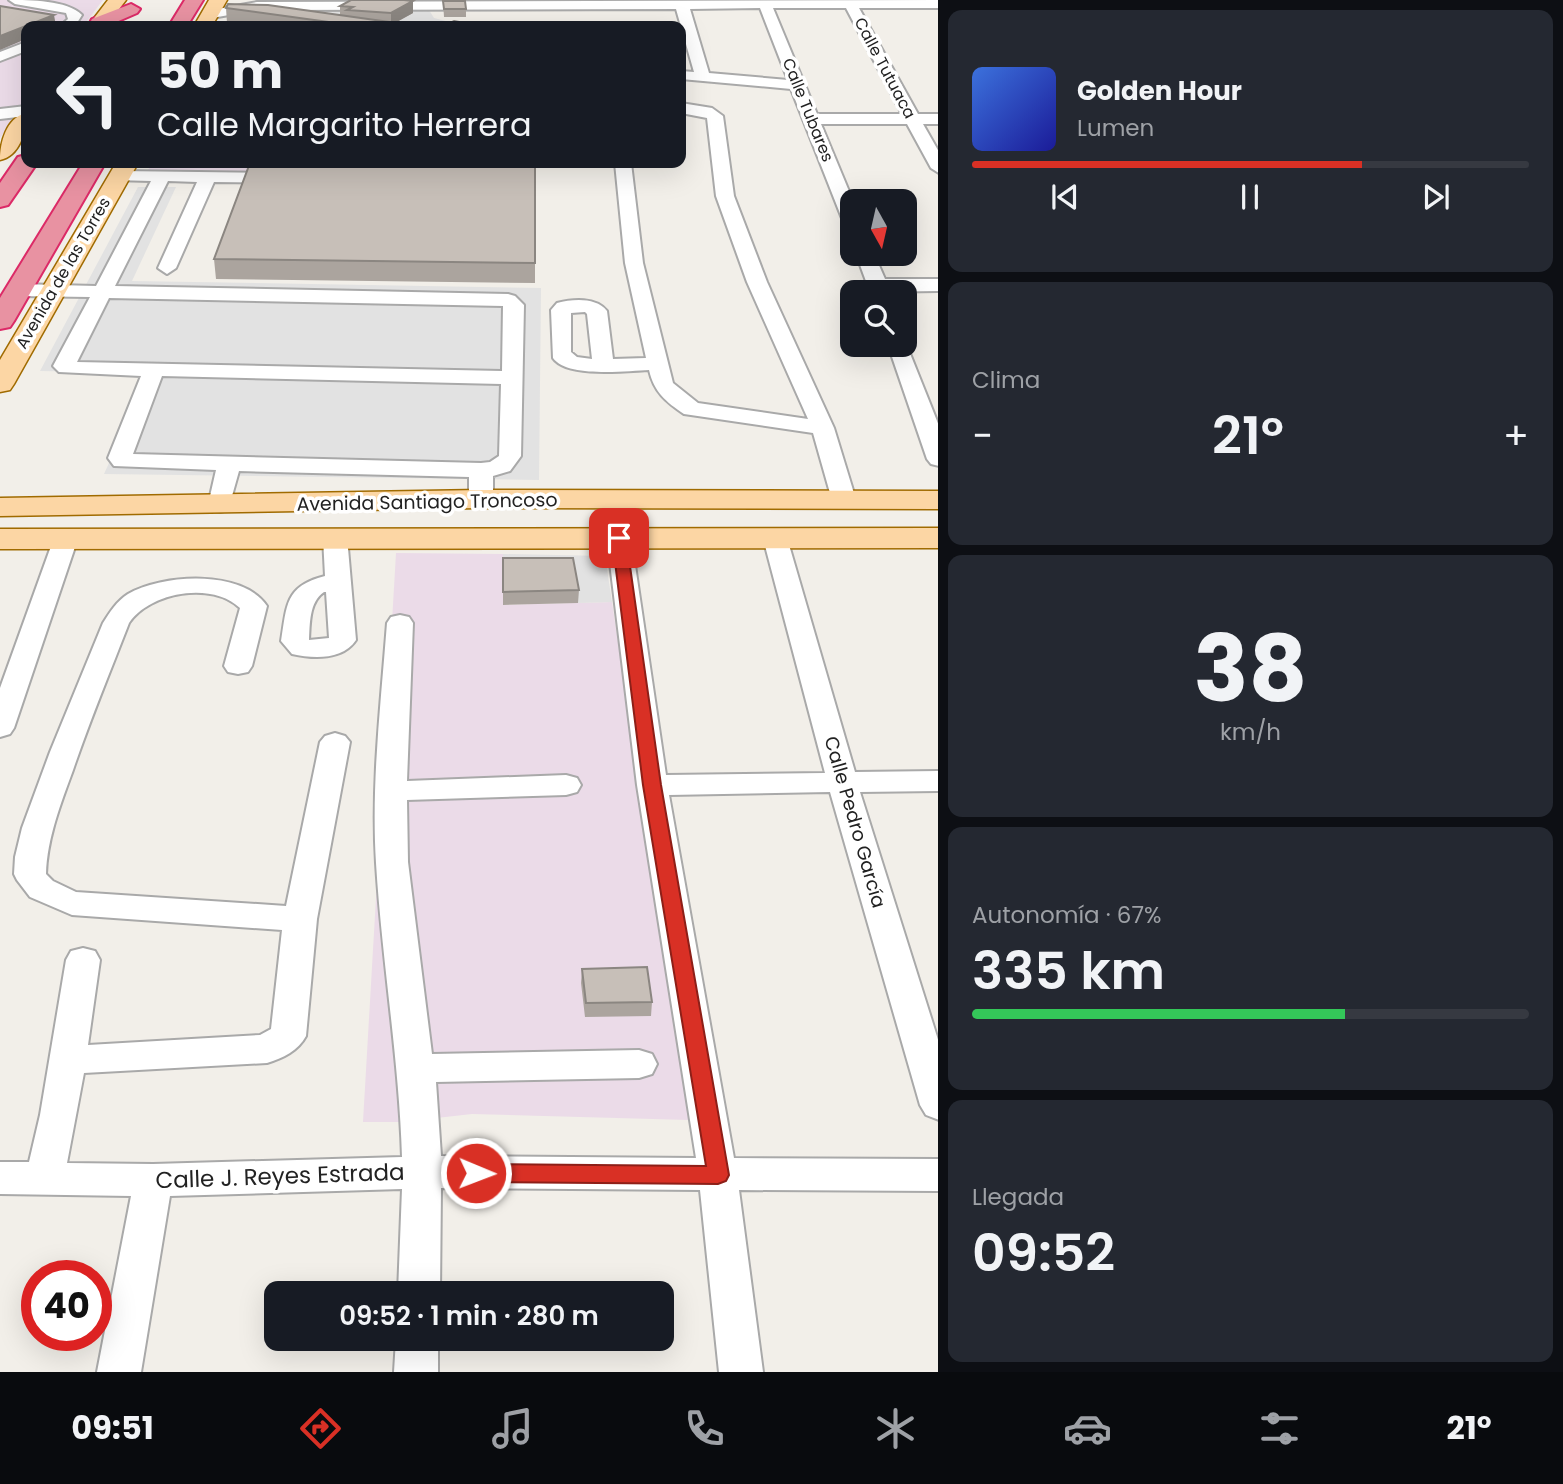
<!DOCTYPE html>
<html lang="es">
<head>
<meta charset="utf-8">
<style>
	body { margin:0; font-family:Poppins,sans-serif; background:#242831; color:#f1f3f6; height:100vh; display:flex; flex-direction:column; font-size:26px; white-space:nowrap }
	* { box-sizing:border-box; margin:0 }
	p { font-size:23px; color:#9ea1a6 }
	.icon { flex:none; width:38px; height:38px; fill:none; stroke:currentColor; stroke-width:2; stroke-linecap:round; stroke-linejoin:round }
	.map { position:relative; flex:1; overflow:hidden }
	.drawer { display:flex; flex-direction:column; gap:10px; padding:10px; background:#0d0f14; width:625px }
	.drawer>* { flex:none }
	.top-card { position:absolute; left:21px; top:21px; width:665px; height:147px; border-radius:14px; box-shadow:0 7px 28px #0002; background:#171b24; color:#f1f3f6; overflow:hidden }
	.needle { width:46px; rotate:172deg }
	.tools { position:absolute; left:840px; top:189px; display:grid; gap:14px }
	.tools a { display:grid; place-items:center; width:77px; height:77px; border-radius:14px; background:#171b24; box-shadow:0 7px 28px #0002; font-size:35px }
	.speed { position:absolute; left:21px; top:1260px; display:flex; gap:14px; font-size:35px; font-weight:700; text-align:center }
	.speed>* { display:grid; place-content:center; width:91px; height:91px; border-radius:50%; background:#171b24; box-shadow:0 7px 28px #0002; line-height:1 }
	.speed .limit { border:10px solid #d22; background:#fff; color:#111 }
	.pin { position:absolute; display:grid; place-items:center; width:60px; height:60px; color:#fff; margin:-30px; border-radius:14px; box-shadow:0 4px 10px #0006 }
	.me { position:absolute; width:77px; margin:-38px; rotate:91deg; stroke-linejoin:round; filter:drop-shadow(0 0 5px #0008) }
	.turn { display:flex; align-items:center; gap:24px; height:147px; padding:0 21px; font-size:32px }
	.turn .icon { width:91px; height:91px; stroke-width:2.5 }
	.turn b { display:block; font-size:49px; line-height:60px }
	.big { font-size:52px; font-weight:600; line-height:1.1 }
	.drawer .tile { flex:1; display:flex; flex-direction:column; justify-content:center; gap:10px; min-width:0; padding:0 24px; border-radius:14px; background:#242831 }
	.drawer .dial { align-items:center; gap:0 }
	.dial b { font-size:91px; line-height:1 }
	.song { display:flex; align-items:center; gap:21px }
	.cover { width:84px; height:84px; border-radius:10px; background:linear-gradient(135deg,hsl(220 70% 55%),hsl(240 70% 35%)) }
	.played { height:7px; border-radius:4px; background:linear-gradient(90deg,#d93025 70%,#363941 70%) }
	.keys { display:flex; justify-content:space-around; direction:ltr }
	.heat { display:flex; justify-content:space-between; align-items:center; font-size:38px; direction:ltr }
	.charge { height:10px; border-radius:5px; background:linear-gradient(90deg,#34c759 67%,#363941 0) }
	.trip { position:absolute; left:264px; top:1281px; width:410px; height:70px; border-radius:14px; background:#171b24; box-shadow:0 7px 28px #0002; font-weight:600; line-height:70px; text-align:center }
	.tabs { display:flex; height:112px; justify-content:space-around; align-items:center; background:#090b0e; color:#9ea1a6 }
	.tabs .icon { width:49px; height:49px }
	.tabs .active { color:#d93025 }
	.tabs b { font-size:32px; color:#f1f3f6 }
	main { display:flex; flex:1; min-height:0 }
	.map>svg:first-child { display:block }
</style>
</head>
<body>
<main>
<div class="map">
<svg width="939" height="1372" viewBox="0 0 939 1372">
	<rect width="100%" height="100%" fill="#f2efe9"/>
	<path fill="#ebdbe8" d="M0 0H103L83 26H26V103L0 138Z
		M152 163H387L384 173 148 170Z
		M396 553 503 554V605L612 602 689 1120 472 1114 401 1122H363Z"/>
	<path fill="#e2e2e2" d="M255 7 429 10 434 18 465 26H308Z
		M138 187H176L132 281 541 288 539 480 104 474 150 373 40 371Z
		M503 554 605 556 612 602 578 603 503 570Z"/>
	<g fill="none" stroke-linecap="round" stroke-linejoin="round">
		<g stroke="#a9a9a9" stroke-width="4">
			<path id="minor" d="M9 0C30 0 67 0 82 15L75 26H60L68 19 66 13 15 4Z
				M939 0V8H859L918 114H939V124H923L939 152V173L931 168 907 124H821L853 201 852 226 843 221 791 89 681 79V71L694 72 676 9 257 10 212 18 205 14 212 10 257 2ZM760 8 788 80 709 73 690 9ZM773 8H846L902 114H817Z
				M26 42V51L0 61V52Z
				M681 103 712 108 723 116 734 196 767 282 834 428 856 500 852 505 844 507 836 505 832 500 813 433 684 414C666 402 654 392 649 370 626 371 567 378 553 358L551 310 557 303C573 299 596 297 607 311L613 359 646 358 625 263 615 163H631L643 263 673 383 698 403 808 419 747 282 716 196 707 118 681 113ZM585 312 587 314 592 359 577 357 571 352V313Z
				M26 106V116L0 119V109Z
				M120 171 283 173 291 178 283 183 214 182 176 268 167 274 158 268 197 182 168 181 115 286 508 294 515 296 524 305 521 456 510 471 493 476V499L489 504 481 506 473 504 469 499V477L239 471 228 510 220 512 212 510 208 505 216 470 114 466 108 458 141 376 59 372 53 366 90 297 17 296 7 290 17 284 96 286 151 181 114 180 112 176 114 172ZM109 298 503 306 502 371 77 362ZM162 376 501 384 499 456 490 462 481 463 133 454Z
				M856 254H874L885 279H939V291L870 292Z
				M905 341 939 426V466L931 464 927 459 888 345H905Z
				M335 530 344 532 347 537 356 640C343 660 314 659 292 654L281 641C287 605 285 586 325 576L323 537 326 532ZM324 592H326L329 638 309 640C310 624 309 602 324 592Z
				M66 531 75 533 78 538 14 728 10 734 0 737V688L54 538 57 533Z
				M619 531 628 533 631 538 666 775 825 773 763 538 766 533 775 531 784 533 787 538 855 772 939 771V791L860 792 939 1043V1120L926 1115 920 1105 830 792 669 795 734 1158 939 1159V1191L739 1190 763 1372H719L700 1190 441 1188 440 1293H398L402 1189 170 1196 141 1372H97L131 1196 0 1194V1162H29L40 1115 66 960 71 951 83 948 95 951 100 960 88 1045 260 1035 271 1029 282 930 72 915 30 897 17 880 14 874 15 857 22 828 50 752 103 623C110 612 117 601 128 594 163 574 242 569 267 606L252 666 248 672 238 674 228 672 224 666 240 608C212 581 150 592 129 623 110 672 90 720 73 770 61 803 47 838 46 874L53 881 76 892 286 906 320 742 325 736 335 733 345 736 350 742 317 919 306 1036C298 1051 283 1058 267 1063L84 1073 67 1163 153 1164 402 1157C399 1058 382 962 376 863 371 784 381 702 387 623L391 617 400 615 409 617 413 623 407 781 566 775 577 778 581 785 577 792 566 795 407 800 408 862 432 1054 639 1050 652 1054 657 1064 652 1074 639 1078 436 1082 441 1156 696 1158 637 785 607 538 610 533Z
				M396 1339H438V1372H394Z"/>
		</g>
		<g stroke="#a06b00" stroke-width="3">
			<path id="major" d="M108 0H126L106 26H88Z
				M209 0H227L212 26H194Z
				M26 113C27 130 20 156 0 160 0 143 6 118 26 113Z
				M116 163H138L14 384 10 390 0 392V360Z
				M481 490 939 491V509L481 508 0 516V498Z
				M939 528V548L0 549V529Z"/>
		</g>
		<g stroke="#dc2a67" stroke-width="4">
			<path id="highway" d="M185 0H203L187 26H169Z
				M131 4 140 9 137 13 107 26H92L90 23 92 19Z
				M26 155V163H37L8 205 0 207V183L18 157Z
				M83 163H105L14 321 10 327 0 329V298Z"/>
		</g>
		<use href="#minor" fill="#fff" fill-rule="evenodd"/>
		<use href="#major" fill="#fcd6a4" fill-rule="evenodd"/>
		<use href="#highway" fill="#e892a2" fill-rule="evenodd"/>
	</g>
	<path fill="#aba49e" d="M413 1V13L395 23 418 26H247L227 23 226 8 340 15V6Z
		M443 1 466 9V17H444Z
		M241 163H404L535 263V283L216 279 214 259 249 165H241Z
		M503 558 579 590 578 603 503 605Z
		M582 969 652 1002 651 1016 585 1017 581 983Z"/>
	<path fill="#8b8681" d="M413 1V13L391 25V13Z
		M54 15 56 26H26V39L0 50V36Z"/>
	<path fill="#c7bfb8" stroke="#8b8681" stroke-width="2" d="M351 0H404L413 1 391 13 347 10 353 7 340 6Z
		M443 1H465L466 9H444Z
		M228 4 268 5 418 26H358L226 8Z
		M0 6 54 15 0 36Z
		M454 21 465 23V26H444Z
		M250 163 535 164V263L214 259Z
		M503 558H573L579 590 503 592Z
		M647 967 652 1002 586 1003 582 969Z"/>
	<path fill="#d93025" stroke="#8d1f18" stroke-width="2" d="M619 534 626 538 661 785 729 1175 726 1181 718 1184 476 1182 468 1179 465 1173 468 1166 476 1164 706 1166 643 785 612 538Z"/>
	<g text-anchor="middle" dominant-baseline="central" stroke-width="7" stroke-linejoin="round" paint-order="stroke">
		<g font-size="16" fill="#222" stroke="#fff">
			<text transform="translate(885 68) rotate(62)">Calle Tutuaca</text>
			<text transform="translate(808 110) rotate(68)">Calle Tubares</text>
			<text transform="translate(63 273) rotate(-60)">Avenida de las Torres</text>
		</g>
		<g font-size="19" fill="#222" stroke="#fff">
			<text transform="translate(427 502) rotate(-1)">Avenida Santiago Troncoso</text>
			<text transform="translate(855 822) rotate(74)">Calle Pedro García</text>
		</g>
		<g font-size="23" fill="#222" stroke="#fff">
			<text transform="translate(280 1176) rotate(-2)">Calle J. Reyes Estrada</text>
		</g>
	</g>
</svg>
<div class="tools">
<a><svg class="needle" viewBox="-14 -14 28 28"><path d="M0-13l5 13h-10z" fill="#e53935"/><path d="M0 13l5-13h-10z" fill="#9ea1a6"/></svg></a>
<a><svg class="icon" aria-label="search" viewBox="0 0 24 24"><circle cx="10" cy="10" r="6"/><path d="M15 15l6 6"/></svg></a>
</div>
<div class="speed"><div class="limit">40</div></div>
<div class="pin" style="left:619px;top:538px;background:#d93025"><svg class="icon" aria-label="arrive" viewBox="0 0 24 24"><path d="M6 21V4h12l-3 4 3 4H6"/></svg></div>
<svg class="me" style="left:476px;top:1173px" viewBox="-20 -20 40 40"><circle r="17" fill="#d93025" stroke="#fff" stroke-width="3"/><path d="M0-11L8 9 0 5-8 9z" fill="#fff"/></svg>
<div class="trip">09:52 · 1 min · 280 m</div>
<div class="top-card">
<div class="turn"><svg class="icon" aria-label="left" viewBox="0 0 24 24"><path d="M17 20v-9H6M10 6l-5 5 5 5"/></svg><div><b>50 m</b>Calle Margarito Herrera</div></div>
</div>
</div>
<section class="drawer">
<div class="tile">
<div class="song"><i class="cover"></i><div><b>Golden Hour</b><p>Lumen</p></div></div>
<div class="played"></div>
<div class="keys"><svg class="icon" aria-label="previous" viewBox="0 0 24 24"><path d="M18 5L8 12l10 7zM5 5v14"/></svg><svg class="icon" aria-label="pause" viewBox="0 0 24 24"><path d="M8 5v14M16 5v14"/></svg><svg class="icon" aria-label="next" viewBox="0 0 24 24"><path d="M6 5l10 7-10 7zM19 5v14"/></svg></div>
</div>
<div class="tile"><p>Clima</p>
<div class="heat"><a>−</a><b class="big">21°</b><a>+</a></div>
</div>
<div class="tile dial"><b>38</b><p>km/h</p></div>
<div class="tile"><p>Autonomía · 67%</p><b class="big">335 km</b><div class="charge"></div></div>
<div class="tile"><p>Llegada</p><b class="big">09:52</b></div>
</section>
</main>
<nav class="tabs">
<b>09:51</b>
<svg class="icon active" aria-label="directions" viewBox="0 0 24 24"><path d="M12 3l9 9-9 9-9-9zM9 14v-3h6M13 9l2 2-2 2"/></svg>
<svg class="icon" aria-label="music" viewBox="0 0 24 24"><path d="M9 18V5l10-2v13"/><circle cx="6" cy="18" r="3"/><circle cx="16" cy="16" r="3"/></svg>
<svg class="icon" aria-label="phone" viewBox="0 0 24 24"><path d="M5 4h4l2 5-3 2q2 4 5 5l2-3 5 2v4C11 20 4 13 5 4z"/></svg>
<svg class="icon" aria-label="climate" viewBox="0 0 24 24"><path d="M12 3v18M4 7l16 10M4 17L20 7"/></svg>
<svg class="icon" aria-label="car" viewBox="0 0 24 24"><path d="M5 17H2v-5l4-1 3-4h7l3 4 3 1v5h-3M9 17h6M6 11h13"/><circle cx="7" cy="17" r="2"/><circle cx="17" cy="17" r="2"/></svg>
<svg class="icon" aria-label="filters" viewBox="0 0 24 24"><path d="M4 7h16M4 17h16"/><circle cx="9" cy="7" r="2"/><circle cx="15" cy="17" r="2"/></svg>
<b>21°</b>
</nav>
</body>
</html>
